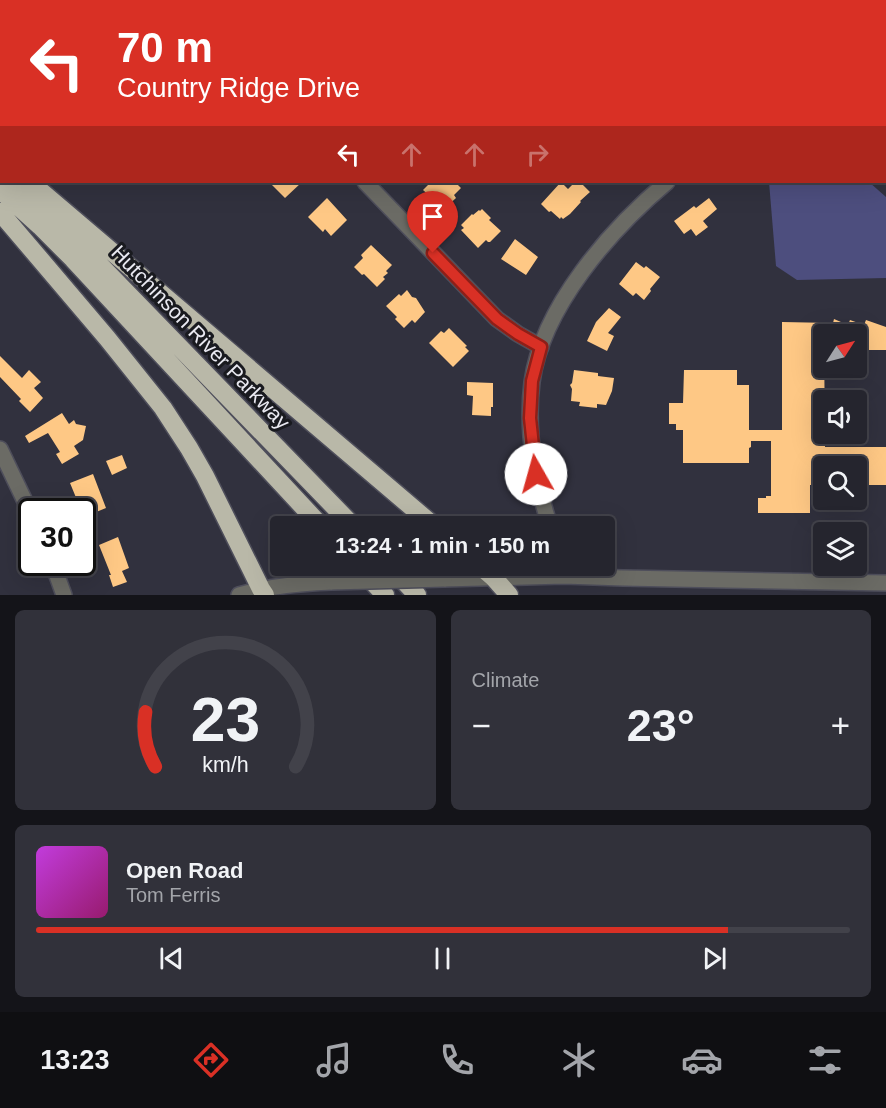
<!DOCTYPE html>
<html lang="en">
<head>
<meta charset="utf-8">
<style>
	body { margin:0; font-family:Helvetica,sans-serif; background:#31313a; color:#f1f3f6; height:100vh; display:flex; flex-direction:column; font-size:22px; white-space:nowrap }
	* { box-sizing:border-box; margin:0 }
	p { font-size:20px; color:#a3a5aa }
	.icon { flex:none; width:33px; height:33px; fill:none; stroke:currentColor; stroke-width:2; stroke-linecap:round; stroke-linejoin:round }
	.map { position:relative; height:595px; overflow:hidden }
	.drawer { display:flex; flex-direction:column; gap:15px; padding:15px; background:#141419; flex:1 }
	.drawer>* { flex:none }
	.hud { position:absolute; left:0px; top:0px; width:886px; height:183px; box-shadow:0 6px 24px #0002,0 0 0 2px #42424a; background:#d93025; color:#fff; overflow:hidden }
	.needle { width:39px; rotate:54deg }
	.tools { position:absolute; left:813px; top:324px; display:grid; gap:12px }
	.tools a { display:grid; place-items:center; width:54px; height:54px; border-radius:6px; background:#25252e; box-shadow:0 6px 24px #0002,0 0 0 2px #42424a; font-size:30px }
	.speed { position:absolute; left:18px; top:498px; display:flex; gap:12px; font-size:30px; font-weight:700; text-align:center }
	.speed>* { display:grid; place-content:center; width:78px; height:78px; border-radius:50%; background:#25252e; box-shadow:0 6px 24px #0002,0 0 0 2px #42424a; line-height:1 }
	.speed .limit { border:3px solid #111; border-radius:9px; background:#fff; color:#111 }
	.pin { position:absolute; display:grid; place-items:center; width:51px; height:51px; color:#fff; margin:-62px -26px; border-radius:50% 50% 50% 0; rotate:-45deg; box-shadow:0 0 6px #0007 }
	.pin .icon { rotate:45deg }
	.me { position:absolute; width:66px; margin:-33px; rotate:353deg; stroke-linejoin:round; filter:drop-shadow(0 0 4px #0008) }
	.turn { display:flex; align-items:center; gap:21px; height:126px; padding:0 18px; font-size:27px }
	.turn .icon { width:78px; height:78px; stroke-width:2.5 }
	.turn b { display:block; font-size:42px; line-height:51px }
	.lanes { display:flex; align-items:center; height:57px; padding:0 18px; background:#0003; justify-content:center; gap:30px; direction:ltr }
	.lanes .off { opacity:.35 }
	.big { font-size:45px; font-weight:800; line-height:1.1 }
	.drawer .widget { flex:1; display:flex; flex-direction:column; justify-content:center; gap:9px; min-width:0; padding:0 21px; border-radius:9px; background:#31313a }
	.drawer .dial { align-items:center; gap:0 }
	.dial svg { height:156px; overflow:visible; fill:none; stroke:#42424a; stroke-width:7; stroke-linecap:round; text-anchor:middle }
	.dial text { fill:#f1f3f6; stroke:none }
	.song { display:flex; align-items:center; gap:18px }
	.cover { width:72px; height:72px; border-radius:9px; background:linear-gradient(135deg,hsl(290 70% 55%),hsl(320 70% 35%)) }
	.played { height:6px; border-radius:3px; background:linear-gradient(90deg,#d93025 85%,#42424a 85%) }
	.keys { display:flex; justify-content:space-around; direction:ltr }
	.heat { display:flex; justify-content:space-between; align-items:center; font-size:33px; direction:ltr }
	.drawer .tiles { flex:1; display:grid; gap:15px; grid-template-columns:1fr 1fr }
	.widget:last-child { grid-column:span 2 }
	.trip { position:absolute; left:270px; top:516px; width:345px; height:60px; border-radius:6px; background:#25252e; box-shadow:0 6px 24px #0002,0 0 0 2px #42424a; font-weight:800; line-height:60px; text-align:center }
	.menu { display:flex; height:96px; justify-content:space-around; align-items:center; background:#0f0f12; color:#a3a5aa }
	.menu .icon { width:42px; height:42px }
	.menu .active { color:#d93025 }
	.menu b { font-size:27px; color:#f1f3f6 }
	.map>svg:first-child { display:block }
</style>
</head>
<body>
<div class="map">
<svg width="886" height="595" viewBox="0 0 886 595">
	<rect width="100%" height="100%" fill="#31313e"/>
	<path fill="#4d4e7e" d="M769 182H869L886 197V278L797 280 776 266Z"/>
	<path fill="#fec885" d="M269 182H302L285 198Z
		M431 182H455L461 188 454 195 456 198 444 209 423 190Z
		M561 182 568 189 575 182H580L590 192 580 201 581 202 570 214 563 219 561 217 560 219 551 211 549 212 541 204Z
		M327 198 347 220 331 236 325 229 323 232 308 217Z
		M709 198 717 209 703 221 708 227 696 236 691 229 684 234 674 221 694 206 696 208Z
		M482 209 491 218 489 220 501 231 490 242H488L486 240 478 248 461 230 464 228 461 225 472 214 473 215 479 210 480 211Z
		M515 239 538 257 526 275 501 259Z
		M371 245 392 265 386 271 388 273 383 277 385 279 377 287 364 274 362 275 354 267 363 258 361 255Z
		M636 262 644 268 646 266 660 277 650 289 651 291 644 300 636 293 633 296 619 284Z
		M407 290 412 297 416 298 425 312 415 323 412 320 404 328 395 319 397 317 386 306 399 294 401 296Z
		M609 308 621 317 608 333 614 336 607 351 587 341 596 322Z
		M834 319 848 325 850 320 864 325 866 320 886 327V350H856V334H824L825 447H886V485H856V466H824V485H810V513H758V498H766V496H771V441H751V447L749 448V463H683V430H676V424H669V403H683L684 370H737V385H749V430H782V322L833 323Z
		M449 328 467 346 465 347 469 351 453 367 429 343 441 331 444 333Z
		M0 356 22 378 29 370 41 382 34 388 43 398 30 412 19 401 21 399 0 377Z
		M574 370 598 373V376L614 378 612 391 606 405 597 404V408L579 406 580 402 571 401 572 389 570 385 572 383Z
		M467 382 493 383V407H491V416L472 415 473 396 467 395Z
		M62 413 69 424 74 420 76 424 86 426 83 440 74 446 79 454 62 464 56 454 60 452 48 433 29 443 25 436Z
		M122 455 127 468 112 475 106 461Z
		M93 474 106 508 84 517 70 483Z
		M118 537 129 568 122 571 127 582 113 587 109 575H111L99 545Z"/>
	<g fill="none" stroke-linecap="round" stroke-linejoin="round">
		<g stroke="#4e4e5b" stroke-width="18">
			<path id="minor" d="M161 0 163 2
				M264 2 265 0
				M561 2 563 0
				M797 2 798 0
				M365 182 497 319 518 334 541 347
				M0 449 32 516
				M550 526C535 481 526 431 532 382 542 307 611 229 667 182
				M52 562 64 595"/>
		</g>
		<g stroke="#4e4e5b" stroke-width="18">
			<path id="tertiary" d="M444 579 564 576 623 578 886 583
				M239 595C270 586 300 583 332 582"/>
		</g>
		<g stroke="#4e4e5b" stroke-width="21">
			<path id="motorway" d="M0 169 2 170
				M15 182 63 227 353 526
				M30 182 434 526
				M0 190 40 226 73 259 321 526
				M0 212 107 338 163 408 189 448 205 476 261 589 265 595
				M358 566 385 595
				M390 566 417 595
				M480 566 494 578 509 595"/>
		</g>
		<use href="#minor" stroke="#6b6b65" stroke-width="15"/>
		<use href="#tertiary" stroke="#6b6b65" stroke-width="15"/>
		<use href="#motorway" stroke="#b9b8a8" stroke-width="18"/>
		<g stroke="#4e4e5b" stroke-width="18" stroke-linecap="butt">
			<path id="tertiary-bridge" d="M332 582 444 579"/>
		</g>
		<use href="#tertiary-bridge" stroke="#6b6b65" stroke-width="15"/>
	</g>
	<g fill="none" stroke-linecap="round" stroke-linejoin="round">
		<g stroke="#8d1f18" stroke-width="15">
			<path id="route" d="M433 253 497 319 518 334 541 347 532 381 530 418 536 474"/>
		</g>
		<use href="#route" stroke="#d93025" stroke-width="10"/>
	</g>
	<g text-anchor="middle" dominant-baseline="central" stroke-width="6" stroke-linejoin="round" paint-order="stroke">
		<g font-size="21" fill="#e9e9f1" stroke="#191a1f">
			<text transform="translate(201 337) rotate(46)">Hutchinson River Parkway</text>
		</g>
	</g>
</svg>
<div class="tools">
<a><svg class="needle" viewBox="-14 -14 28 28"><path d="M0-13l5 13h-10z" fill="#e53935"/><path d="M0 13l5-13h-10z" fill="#a3a5aa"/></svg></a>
<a><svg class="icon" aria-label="sound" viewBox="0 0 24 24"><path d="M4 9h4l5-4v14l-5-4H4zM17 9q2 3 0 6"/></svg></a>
<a><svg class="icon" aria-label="search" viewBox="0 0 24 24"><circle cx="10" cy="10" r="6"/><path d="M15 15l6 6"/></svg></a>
<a><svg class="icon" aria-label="layers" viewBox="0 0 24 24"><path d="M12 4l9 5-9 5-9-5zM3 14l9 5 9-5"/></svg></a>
</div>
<div class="speed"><div class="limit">30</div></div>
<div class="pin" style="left:433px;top:253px;background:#d93025"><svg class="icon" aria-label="arrive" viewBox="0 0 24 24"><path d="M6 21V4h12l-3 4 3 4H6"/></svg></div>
<svg class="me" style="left:536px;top:474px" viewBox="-20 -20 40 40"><circle r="19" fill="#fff"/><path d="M0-13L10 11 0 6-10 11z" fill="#d93025"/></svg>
<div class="trip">13:24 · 1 min · 150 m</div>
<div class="hud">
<div class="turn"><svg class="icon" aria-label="left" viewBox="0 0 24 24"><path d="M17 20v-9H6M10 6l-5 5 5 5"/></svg><div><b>70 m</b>Country Ridge Drive</div></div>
<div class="lanes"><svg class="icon" aria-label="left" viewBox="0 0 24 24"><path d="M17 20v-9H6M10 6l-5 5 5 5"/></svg><svg class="icon off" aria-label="ahead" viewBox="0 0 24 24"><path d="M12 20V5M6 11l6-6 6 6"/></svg><svg class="icon off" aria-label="ahead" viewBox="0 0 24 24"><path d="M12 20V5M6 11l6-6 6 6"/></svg><svg class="icon off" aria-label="right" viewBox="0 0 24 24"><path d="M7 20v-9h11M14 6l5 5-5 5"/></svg></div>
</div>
</div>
<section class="drawer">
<div class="tiles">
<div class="widget dial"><svg viewBox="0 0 100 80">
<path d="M14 69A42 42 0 1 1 86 69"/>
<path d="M14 69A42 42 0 0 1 9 41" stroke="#d93025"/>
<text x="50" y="56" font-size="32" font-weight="700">23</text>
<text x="50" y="72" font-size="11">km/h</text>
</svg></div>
<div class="widget"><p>Climate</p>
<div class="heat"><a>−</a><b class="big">23°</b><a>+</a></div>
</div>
<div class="widget">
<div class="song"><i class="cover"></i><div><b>Open Road</b><p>Tom Ferris</p></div></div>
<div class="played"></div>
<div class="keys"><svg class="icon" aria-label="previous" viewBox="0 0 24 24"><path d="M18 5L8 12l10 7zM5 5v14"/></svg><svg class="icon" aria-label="pause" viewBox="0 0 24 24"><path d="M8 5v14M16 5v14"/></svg><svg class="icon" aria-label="next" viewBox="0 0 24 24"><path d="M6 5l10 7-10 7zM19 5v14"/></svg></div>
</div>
</div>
</section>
<nav class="menu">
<b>13:23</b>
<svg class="icon active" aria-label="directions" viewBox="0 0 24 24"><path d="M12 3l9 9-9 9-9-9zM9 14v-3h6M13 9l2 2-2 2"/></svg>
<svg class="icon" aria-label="music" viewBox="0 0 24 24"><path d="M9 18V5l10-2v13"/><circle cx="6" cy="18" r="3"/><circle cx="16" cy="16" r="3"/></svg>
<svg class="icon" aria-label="phone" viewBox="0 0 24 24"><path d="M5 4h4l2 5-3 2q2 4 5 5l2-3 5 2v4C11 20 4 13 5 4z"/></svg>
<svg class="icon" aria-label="climate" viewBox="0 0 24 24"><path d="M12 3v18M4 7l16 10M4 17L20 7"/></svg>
<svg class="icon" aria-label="car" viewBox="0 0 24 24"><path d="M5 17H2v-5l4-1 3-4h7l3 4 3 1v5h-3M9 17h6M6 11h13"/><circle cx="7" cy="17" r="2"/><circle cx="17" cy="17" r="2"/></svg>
<svg class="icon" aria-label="filters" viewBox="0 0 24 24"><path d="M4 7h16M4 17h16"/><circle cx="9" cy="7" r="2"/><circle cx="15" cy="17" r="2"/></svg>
</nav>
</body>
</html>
